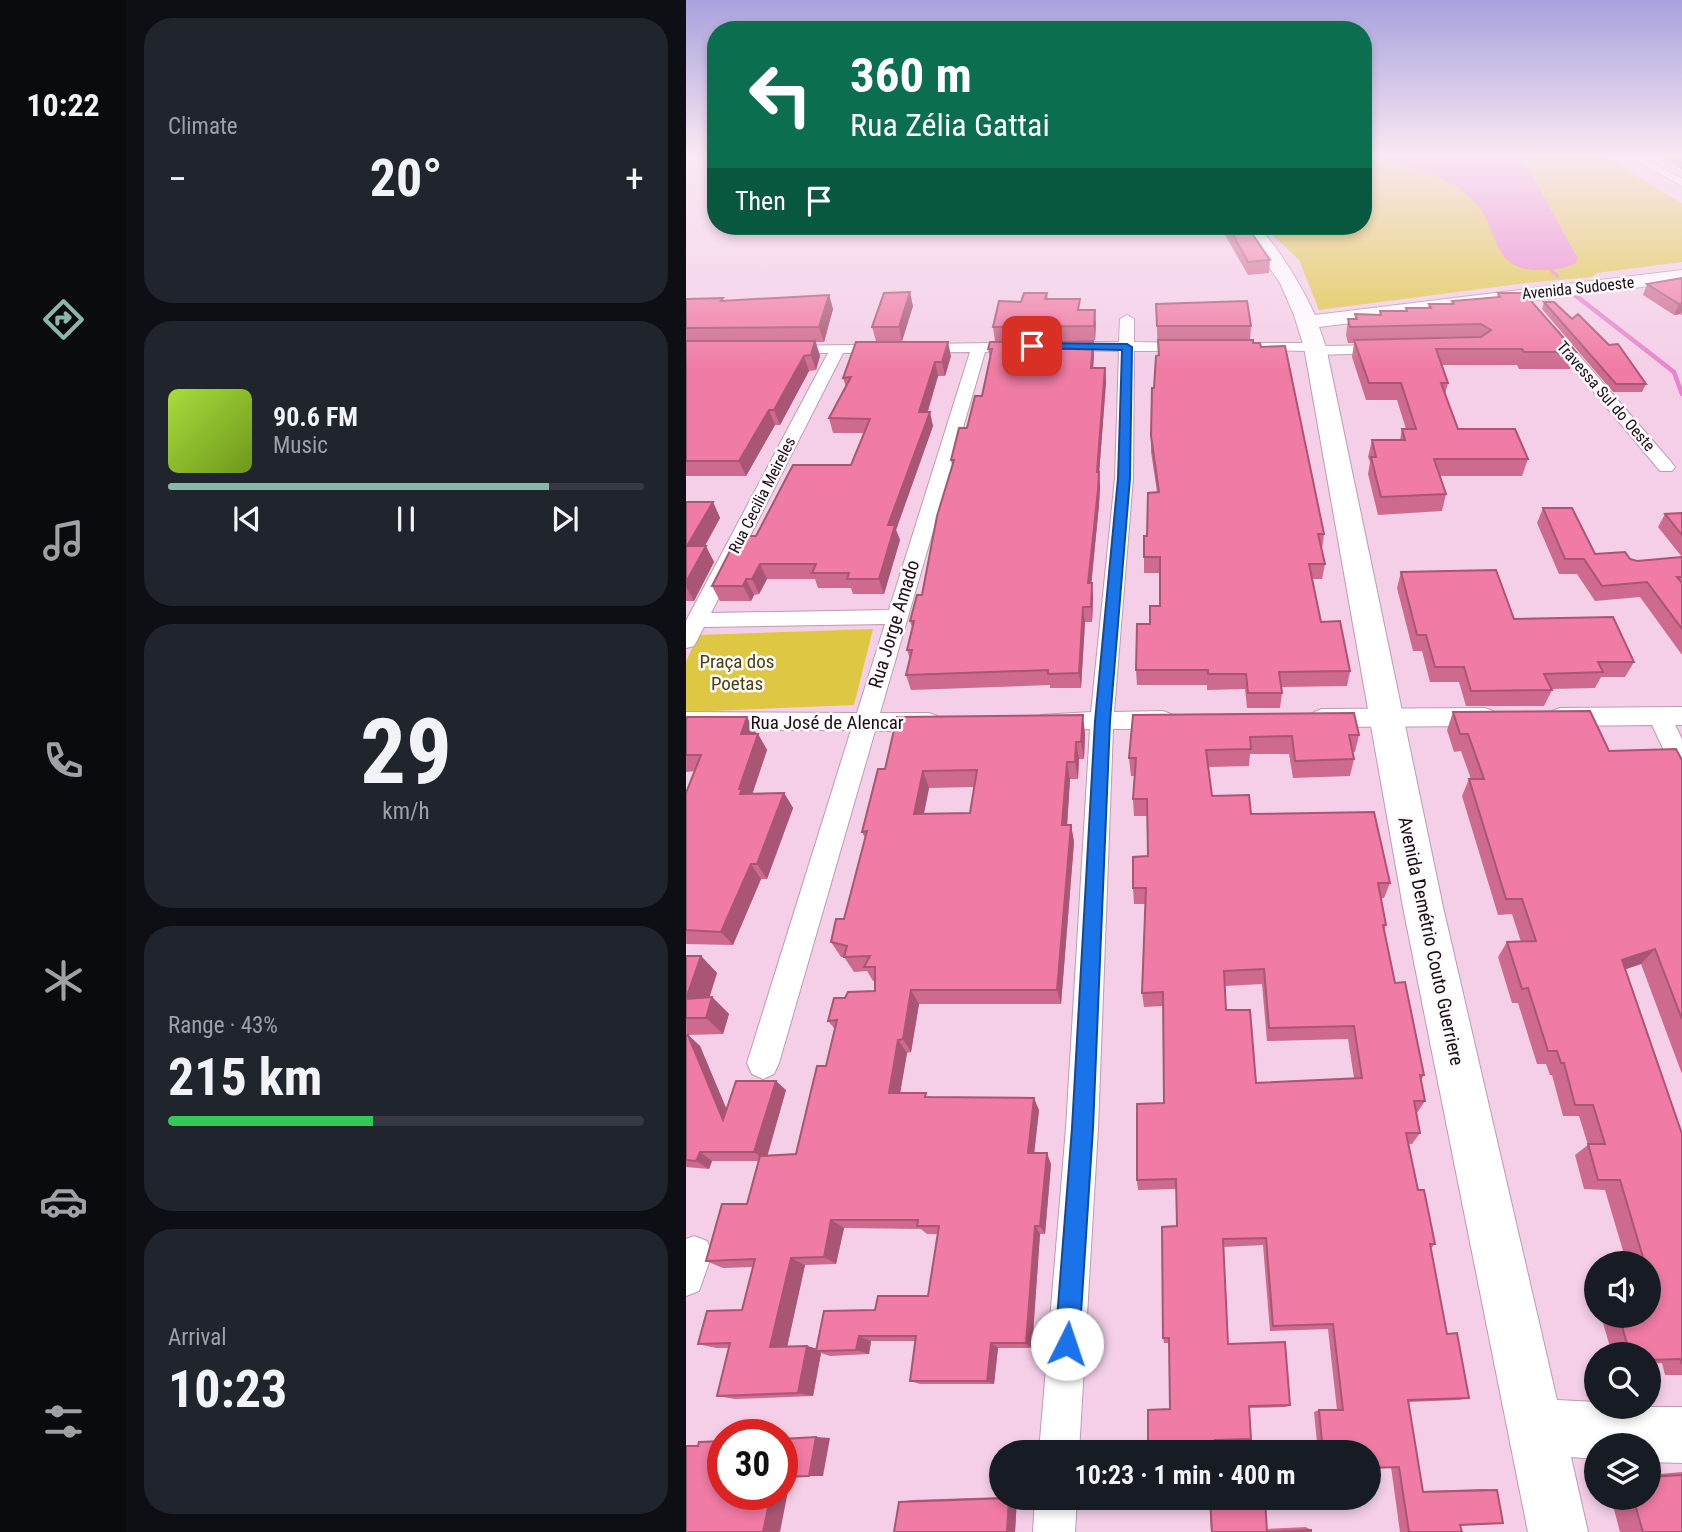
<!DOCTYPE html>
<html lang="en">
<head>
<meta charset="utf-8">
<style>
	body { margin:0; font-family:"Roboto Condensed",sans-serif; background:#20242c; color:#f1f3f6; height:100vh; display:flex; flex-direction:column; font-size:26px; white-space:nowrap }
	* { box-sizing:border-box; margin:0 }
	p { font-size:23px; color:#9ea1a6 }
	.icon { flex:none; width:38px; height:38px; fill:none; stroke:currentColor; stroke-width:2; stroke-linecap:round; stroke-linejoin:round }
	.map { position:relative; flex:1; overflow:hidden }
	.sheet { display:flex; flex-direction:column; gap:18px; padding:18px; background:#0d0f14; width:560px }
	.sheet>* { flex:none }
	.guide { position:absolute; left:21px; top:21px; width:665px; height:214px; border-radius:28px; box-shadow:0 4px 10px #0003; background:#0b6e4f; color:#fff; overflow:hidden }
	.fabs { position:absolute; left:898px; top:1251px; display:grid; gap:14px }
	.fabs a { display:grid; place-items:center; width:77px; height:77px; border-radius:50%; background:#171b24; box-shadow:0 4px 10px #0003; font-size:35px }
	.speed { position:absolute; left:21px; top:1419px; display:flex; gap:14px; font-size:35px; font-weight:700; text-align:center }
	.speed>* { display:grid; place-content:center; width:91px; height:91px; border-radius:50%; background:#171b24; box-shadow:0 4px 10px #0003; line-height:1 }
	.speed .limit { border:10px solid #d22; background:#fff; color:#111 }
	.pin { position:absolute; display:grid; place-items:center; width:60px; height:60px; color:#fff; margin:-30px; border-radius:14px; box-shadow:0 4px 10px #0006 }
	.me { position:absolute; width:77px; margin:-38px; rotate:4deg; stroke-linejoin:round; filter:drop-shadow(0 0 5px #0008) }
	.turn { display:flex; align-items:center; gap:24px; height:147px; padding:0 28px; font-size:32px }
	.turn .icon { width:91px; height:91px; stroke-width:2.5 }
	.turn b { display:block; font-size:49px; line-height:60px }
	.then { display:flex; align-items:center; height:66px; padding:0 28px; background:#0003; gap:14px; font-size:26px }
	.big { font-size:52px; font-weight:700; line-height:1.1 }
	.sheet .widget { flex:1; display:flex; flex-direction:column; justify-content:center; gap:10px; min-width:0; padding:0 24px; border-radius:28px; background:#20242c }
	.sheet .dial { align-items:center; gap:0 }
	.dial b { font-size:91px; line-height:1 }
	.song { display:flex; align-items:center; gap:21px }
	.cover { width:84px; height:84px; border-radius:10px; background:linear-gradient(135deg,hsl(80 70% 55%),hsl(80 70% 35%)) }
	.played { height:7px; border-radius:4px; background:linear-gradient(90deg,#8ab8a8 80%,#363941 80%) }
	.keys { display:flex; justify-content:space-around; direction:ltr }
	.heat { display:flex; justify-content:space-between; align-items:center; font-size:38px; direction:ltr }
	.charge { height:10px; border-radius:5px; background:linear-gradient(90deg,#34c759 43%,#363941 0) }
	.trip { position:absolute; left:303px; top:1440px; width:392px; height:70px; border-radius:35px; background:#171b24; box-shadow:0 4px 10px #0003; font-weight:700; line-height:70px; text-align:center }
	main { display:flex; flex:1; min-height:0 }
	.menu { display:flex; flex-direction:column; width:126px; justify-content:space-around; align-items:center; background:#090b0e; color:#9ea1a6 }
	.menu .icon { width:49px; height:49px }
	.menu .on { color:#8ab8a8 }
	.menu b { font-size:32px; color:#f1f3f6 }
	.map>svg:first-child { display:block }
</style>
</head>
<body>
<main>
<nav class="menu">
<b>10:22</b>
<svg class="icon on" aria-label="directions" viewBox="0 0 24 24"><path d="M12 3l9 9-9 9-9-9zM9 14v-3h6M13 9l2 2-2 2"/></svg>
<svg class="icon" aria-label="music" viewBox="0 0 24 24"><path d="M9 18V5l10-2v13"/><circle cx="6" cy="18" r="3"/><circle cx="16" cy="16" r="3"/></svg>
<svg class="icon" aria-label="phone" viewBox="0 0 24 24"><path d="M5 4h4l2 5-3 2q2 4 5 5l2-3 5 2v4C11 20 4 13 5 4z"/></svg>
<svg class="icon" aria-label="climate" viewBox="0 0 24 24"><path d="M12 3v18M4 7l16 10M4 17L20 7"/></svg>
<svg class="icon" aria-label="car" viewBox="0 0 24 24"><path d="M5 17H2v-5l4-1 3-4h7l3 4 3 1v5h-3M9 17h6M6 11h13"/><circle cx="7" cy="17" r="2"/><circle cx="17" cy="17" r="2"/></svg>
<svg class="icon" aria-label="filters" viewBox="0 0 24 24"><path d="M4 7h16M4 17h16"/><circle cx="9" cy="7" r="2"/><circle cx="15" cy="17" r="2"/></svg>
</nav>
<section class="sheet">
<div class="widget"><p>Climate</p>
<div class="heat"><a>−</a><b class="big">20°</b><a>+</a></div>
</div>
<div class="widget">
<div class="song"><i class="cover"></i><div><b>90.6 FM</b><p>Music</p></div></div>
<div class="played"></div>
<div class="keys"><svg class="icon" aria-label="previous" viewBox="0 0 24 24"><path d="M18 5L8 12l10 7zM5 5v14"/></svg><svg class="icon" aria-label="pause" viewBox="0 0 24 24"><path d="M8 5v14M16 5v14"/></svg><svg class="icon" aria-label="next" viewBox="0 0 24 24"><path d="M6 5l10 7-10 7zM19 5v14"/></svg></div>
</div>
<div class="widget dial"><b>29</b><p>km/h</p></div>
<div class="widget"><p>Range · 43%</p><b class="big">215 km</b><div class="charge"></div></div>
<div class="widget"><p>Arrival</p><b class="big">10:23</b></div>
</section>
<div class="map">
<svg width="996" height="1532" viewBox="0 0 996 1532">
	<rect width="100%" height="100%" fill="#f4cfe7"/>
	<path fill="#dec742" d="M677 156H917L996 203V262L911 273 906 277 840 283 633 310 613 260 577 226H677Z
		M187 629 168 705 0 712V662L12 635Z"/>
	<path fill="#e884cb" d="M689 156H831L846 175 891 257 890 263C878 269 868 270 854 270 806 270 815 238 793 207 789 201 780 194 774 189 758 176 709 164 689 156Z"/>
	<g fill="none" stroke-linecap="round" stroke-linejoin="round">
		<path stroke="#e884cb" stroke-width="3.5" d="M865 270 871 276"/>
		<path stroke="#e884cb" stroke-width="4.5" d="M889 295 988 372 996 394"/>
		<g stroke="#bf9bb2" stroke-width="2">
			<path id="street" d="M942 156H955L996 179V186Z
				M441 315 448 319V342L503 343 510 347 503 351H448L447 478 428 712 477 711 485 714 489 720 485 726 477 729H427L412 1128 393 1452H353L380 1128 404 729 363 730 355 727 351 721 355 715 405 712 429 478 433 351 375 350 368 346 375 342H433L434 319Z
				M867 330 872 331 986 463 989 467 986 471H974L862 337 860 334Z
				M307 343 314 347 312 350 299 352 194 713H243L251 716 255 722 251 728 243 731H189L93 1063 88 1074 77 1079 66 1074 61 1063 165 730H0V712L171 713 199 624 18 627 8 646 0 648V621L142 353H99L94 352 92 349 94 346ZM284 352 203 610 25 613 157 353Z
				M568 343H629L636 346 699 345 706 349 699 353 629 355 622 351 563 350 561 347Z
				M996 707V725H989L996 739V772L987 770 966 725 874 726 866 723 862 717 866 711 874 708Z
				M799 708 807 711 811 717 807 723 799 726 636 727 628 724 624 718 628 712 636 709Z
				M8 1236 21 1241 26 1254 13 1291 0 1296V1239Z
				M349 1498H391L389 1532H347Z"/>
		</g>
		<g stroke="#bf9bb2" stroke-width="2">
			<path id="secondary" d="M555 226H572C596 253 614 283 629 315L996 270V282L633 327 640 347 757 907 871 1400 910 1402V1407H996V1463L962 1462V1446H910V1459L885 1457 902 1532H842L717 907 618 347 608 315 594 283Z"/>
		</g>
		<use href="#street" fill="#fff" fill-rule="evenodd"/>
		<use href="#secondary" fill="#fff" fill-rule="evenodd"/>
	</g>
	<path fill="#ce6a8d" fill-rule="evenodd" d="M974 156H996V169Z
		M534 226H561L584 260 583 273 562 275Z
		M996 278V315L994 314 988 315 957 295 961 284Z
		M361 293 362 299 395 310 410 324 409 340 309 341 307 327 335 302Z
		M812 293 890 352 884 369H833L831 365H756L762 383 759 394 772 429 842 459 836 476H754L760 494 756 511 692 515 682 474 684 462 682 457 686 440H714L716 429H720L711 400H680L666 357 668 343H662L660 335 662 319H669V314L694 315V311H720V308H742L743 304H765L766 301 811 297Z
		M143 295 147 309 138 342H130L134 356 130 370 123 371 94 425H89L60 476H0V299L38 301Z
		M858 302 886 319 960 384 956 392H927L856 309Z
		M470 304 565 326 564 340 567 343 638 534 636 550 639 564 636 579H626L635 622 664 671 661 686 595 687 596 693 594 708H561L559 689 521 690V685H451L450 670 464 624 474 606V573H458V557L471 492 465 452V436L472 355Z
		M227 306 216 341H190L186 327Z
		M407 341 408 355 407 368H419L420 382 413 474 414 487 413 505 405 583 407 598 406 622H399L395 688H364V685L225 690 220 675 224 659 221 650 226 627 224 621 236 595 266 465 265 460 281 428 296 396 304 359 302 349Z
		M265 356 259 376H252L242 412 247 426 210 530 214 540 198 594H167L165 588H132L129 579H81L73 594 68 595 65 601H34L26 586 59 543 165 465 178 433H147L143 418 160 387 157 378Z
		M0 502H27L34 518 19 546 28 562 8 601H0Z
		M857 508 909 554 944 559 951 561 996 557V655L954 597 909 601 891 574H873L851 523Z
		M996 513V557L972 527 979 514Z
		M715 572 828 619 948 662 939 677H915L909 688 865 689 866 690 858 706H780L773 682H744L736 651H727L711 588Z
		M767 712 923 751 996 760V1074L955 964 939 969 996 1134V1375H979L976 1363 962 1364V1354H926L915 1316H962V1264H941L919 1190 898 1189 889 1155 902 1145 893 1116H877L866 1075H864L860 1064H851L832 1003H826L812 957 821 942H835L826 914 812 915 776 796 783 779H785L775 751 768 752 761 730Z
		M447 715 673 735 669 752H667L668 759 664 776 607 778 603 754H564L563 766 522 767 526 796 704 883 698 898H695L700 925 698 929 709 983 738 1075 735 1080 739 1101 731 1113 734 1133 726 1144H723L732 1190 749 1244 745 1248 761 1334 783 1398 772 1400 722 1402 737 1491 798 1489 811 1490 774 1525 776 1532H714L705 1467 682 1452H632L628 1412 633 1410H651L642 1329 584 1331 577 1245 537 1247 542 1344 604 1405 600 1407 563 1408 565 1439 562 1440 530 1441 484 1409 483 1343H478L477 1338 491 1226 490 1189 452 1190 451 1180 478 1103 477 1006 458 1007 456 993 459 904H448L447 888 462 856V816H448L447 799 449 776H445L443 758ZM576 984 581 1041 662 1039 668 1078 570 1083 540 1010 539 986Z
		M0 720 72 734 81 750 66 794 98 793 107 808 81 879H75L47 945 0 944V793L9 771 0 772Z
		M399 733 398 759H393L392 779H384L381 825H385L388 842 375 1004H233L225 1052 221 1053 214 1093 353 1110 348 1153 365 1164 359 1234H354L346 1348H312L308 1384H234L224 1381 230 1341H185L183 1354 144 1356 135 1353 127 1396 49 1399 31 1396 43 1348H30L12 1344 56 1310 67 1267 37 1268 20 1261 61 1204 73 1161H26L23 1169 0 1167V1036L2 1035 14 1046 40 1109 100 1090 81 1155 110 1154 140 1066 149 1029 142 1021 159 998 189 991V981H187L181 971 168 972 158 957H155L145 942 158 919 179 838 176 832 199 769ZM288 787 284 813 238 814 243 788ZM158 1228 235 1229 241 1234H252L242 1296 189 1310 130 1349 121 1346 101 1347 119 1265 150 1264Z
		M0 956H15L31 973 23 997H26L43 1014 37 1034 0 1035Z
		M996 1472V1532H934L925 1498H962V1475Z
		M315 1497V1498H331L329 1532 213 1502 226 1500Z
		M523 1498H579L581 1529 620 1527 625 1530V1532H525Z"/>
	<path fill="#a85673" d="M224 292 227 306 216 341 213 327Z
		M143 295 147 309 138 342 133 327Z
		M996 303V311L994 314 988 315 993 304Z
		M409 310 410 324 409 340 408 326Z
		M129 341 134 356 130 370 125 355Z
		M407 341 408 355 406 382 405 368Z
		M262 342 265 356 259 376 256 362Z
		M118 356 123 371 94 425 88 410Z
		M249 362 252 376 237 426 233 412Z
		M419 368 420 382 413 474 414 487 413 505 404 598 402 583Z
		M83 410 89 425 60 476 53 461Z
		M244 412 247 426 210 530 214 540 198 594 193 579 202 525Z
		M27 502 34 518 10 562 1 546Z
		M20 546 28 562 8 601 0 587V582Z
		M74 564 81 579 73 594 66 579Z
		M60 579 68 595 65 601 57 586Z
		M406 583 407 598 406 622 405 607Z
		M397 607 399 622 395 688 393 673Z
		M397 715 399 733 398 759 395 742Z
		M61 717 70 733 55 734Z
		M72 734 81 750 64 801 54 794 53 789Z
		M390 742 393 759 392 779 389 762Z
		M381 762 384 779 380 842 376 825Z
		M237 771 243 788 234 831 228 814Z
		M98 793 107 808 81 879 71 864Z
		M385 825 388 842 375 1004 371 990Z
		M65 864 75 879 47 945 35 932Z
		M969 949 955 964 923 975 936 960Z
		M15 956 31 973 18 1015 0 999Z
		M225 990 233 1004 225 1052 217 1039Z
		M26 997 43 1014 37 1034 20 1018Z
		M2 1035 14 1046 49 1129 37 1120Z
		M212 1040 221 1053 212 1105 203 1093Z
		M90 1081 100 1090 80 1161 68 1152Z
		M348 1098 353 1110 347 1164 342 1153Z
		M14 1152 26 1161 23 1169 10 1161Z
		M361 1153 365 1164 359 1234 354 1226Z
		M145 1220 158 1228 150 1264 138 1257Z
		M349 1226 354 1234 346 1348 340 1343Z
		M105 1258 119 1265 100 1352 84 1347Z
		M173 1336 185 1341 183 1354 170 1350Z
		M305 1343 312 1348 308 1384 301 1381Z
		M121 1346 136 1350 130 1351 135 1353 127 1396 112 1393Z
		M130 1437 144 1438 137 1476H123Z
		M105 1476 94 1532H77L85 1494H96V1477Z
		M323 1498H331L329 1532H321Z"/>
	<path fill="#f07ba4" stroke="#a85673" stroke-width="2" fill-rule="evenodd" d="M542 226H561L584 260 562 262Z
		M996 278V303L993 304 961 284Z
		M224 292 213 327H186L198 293Z
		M338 293H361L359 299H394L392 310H409L408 326 307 327 313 301 335 302Z
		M812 293H838L890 352H838L836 349H750L762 383H755L772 429H829L842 459H748L760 494 695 497 685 457H690L686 440H719L716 429H730L715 383H683L668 340 795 337 805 330 795 324 664 327 662 319H671L669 314 695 315 694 311H721L720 308H745L743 304H768L766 301 814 297Z
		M143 295 133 327 0 328V299L37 298 35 301Z
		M561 301 565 326H471L470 304Z
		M858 302H868L886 319 892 314 923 345 932 344 960 384H930Z
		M472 340H567V343H574L575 347 599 346 638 534H632L639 564H623L635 622 654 621 664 671 593 672 596 693H562L560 674H522V670H450L451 624H464V606H474V557H458V536H461L462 493 473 492 465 436 466 388H468L470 356 473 355Z
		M0 341H129L125 355 118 356 88 410H83L53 461H0Z
		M407 341 405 368H419L411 472H413L412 490 402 583H406L405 607H397L393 673 362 674V670L220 675 226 650H221L228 621H224L231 595H236L251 516 268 460H265L273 428H281L289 396H296L306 349H302L304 342Z
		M170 342H262L256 362H249L233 412H244L202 525H209L193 579H161L163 573H126L130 564H74L66 579H60L57 586H26L46 547 51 543H59L63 536H70L107 465H165L184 419 143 418 165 377 157 378Z
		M0 502H27L1 546H20L0 582Z
		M857 508H886L909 554 939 552 944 559 951 561 996 557V577H991L996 583V629L961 582 916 586 898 559H879Z
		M996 513V535L979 514Z
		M810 570 828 619 927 617 948 662H912L917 672 858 674 866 690 785 691 778 667H749L740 635H731L715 572Z
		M904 711 923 751 990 749 996 760V1019L969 949 936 960 996 1134V1364L994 1359 962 1360V1354H944L933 1316H962V1290H967L962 1275V1264H959L934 1180H912L902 1144H919L907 1105H889L878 1063H875L871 1051H862L842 988 836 989 821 942 850 941 836 899H820L783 779H798L782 734H774L767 712Z
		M668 713 673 735H663L668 759 609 761 606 736 564 737 565 749 520 750 526 796 563 795 565 814 688 812 704 883H692L700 925H697L709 983 719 982 738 1075H734L739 1101H728L734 1133H720L732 1190H738L749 1244H744L761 1334 771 1333 783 1398 722 1400 737 1492 811 1490 817 1523 774 1525 776 1532H723L713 1467 682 1468V1452H637L633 1410H657L647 1324 587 1326 580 1238 537 1239 542 1344 599 1342 604 1405 563 1406 565 1439 529 1440 530 1452H462V1410L484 1409 483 1338H477L476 1227 491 1226 490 1179 451 1180V1104L478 1103 477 992 456 993 460 888H447V857L462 856 461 799H447L450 758H443L447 715ZM578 969 583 1028 668 1026 676 1078 570 1083 564 1010H540L538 971Z
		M397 715 395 742H390L389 762H381L376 825H385L371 990H225L217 1039 212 1040 203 1093H240L239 1097 348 1098 342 1153H361L354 1226H349L340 1343H305L301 1381H224L230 1336H173L170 1350 130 1351 138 1311 189 1310 192 1296H242L253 1226H231L232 1220H145L138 1257 105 1258 84 1347 121 1346 112 1393 31 1396 44 1343 12 1344 21 1311 56 1310 69 1259 20 1261 36 1204H61L74 1156 110 1154 131 1066H140L151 1020 142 1021 148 998H159L162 992 189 991V967H178L184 956 158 957 161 946 145 942 150 919H158L181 831 176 832 192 769H199L211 717ZM291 770 284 813 228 814 237 771Z
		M1 717H61L55 734H72L53 789H56L54 794 98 793 71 864H65L35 932 0 930V793L15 755H0V720Z
		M0 956H15L0 999 26 997 20 1018H0Z
		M2 1035 37 1120 50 1081H90L68 1152H14L10 1161 0 1160V1036Z
		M130 1437 123 1476 96 1477V1439Z
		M37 1441V1494H85L77 1532H0V1446H12L13 1442Z
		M996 1475V1532H957L947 1498H962V1477Z
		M323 1498 321 1532H208L213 1502Z
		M524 1498H579L581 1532H526Z
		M625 1530V1532H582Z"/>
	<linearGradient id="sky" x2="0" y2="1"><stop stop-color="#a8a1dc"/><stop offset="0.42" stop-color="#fae9f4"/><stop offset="1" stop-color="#fae9f4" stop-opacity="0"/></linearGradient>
	<rect width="996" height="371" fill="url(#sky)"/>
	<path fill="#1a73e8" stroke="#114b97" stroke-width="2" d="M346 343 441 344 446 347 444 478 424 721 407 1128 393 1344 390 1353 381 1357 372 1353 369 1344 386 1128 409 721 432 478 436 350 342 348 341 346Z"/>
	<g text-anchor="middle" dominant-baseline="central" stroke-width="5" stroke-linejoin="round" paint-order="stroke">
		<g font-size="16" fill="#1b0e17" stroke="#fffbfd">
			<text transform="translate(892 288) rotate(-6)">Avenida Sudoeste</text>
			<text transform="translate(920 396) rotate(49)">Travessa Sul do Oeste</text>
			<text transform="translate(76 495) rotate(-63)">Rua Cecilia Meireles</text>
		</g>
		<g font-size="19" fill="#1b0e17" stroke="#fffbfd">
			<text transform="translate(208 624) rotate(-73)">Rua Jorge Amado</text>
			<text x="141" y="722">Rua José de Alencar</text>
			<text transform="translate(745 941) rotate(78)">Avenida Demétrio Couto Guerriere</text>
		</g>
		<g font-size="19" fill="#4b4109" stroke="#fffbfd">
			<text x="51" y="661">Praça dos<tspan x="51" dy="22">Poetas</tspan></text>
		</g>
	</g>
</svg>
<div class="fabs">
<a><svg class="icon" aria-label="sound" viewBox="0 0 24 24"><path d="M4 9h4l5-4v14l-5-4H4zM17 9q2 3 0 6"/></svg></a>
<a><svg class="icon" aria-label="search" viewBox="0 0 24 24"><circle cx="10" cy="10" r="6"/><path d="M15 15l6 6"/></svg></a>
<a><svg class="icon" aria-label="layers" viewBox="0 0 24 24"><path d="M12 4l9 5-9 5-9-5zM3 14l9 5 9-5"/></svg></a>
</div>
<div class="speed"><div class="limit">30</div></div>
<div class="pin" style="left:346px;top:346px;background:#d93025"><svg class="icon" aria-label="arrive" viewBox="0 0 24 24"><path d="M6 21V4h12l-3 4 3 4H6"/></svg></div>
<svg class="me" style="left:381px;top:1344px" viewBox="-20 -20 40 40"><circle r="19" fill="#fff"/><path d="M0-13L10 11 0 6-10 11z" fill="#1a73e8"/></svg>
<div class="trip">10:23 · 1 min · 400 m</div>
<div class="guide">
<div class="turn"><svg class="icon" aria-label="left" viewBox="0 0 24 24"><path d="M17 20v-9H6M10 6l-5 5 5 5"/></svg><div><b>360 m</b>Rua Zélia Gattai</div></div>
<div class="then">Then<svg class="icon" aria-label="arrive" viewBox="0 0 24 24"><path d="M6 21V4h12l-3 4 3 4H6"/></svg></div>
</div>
</div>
</main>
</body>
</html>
